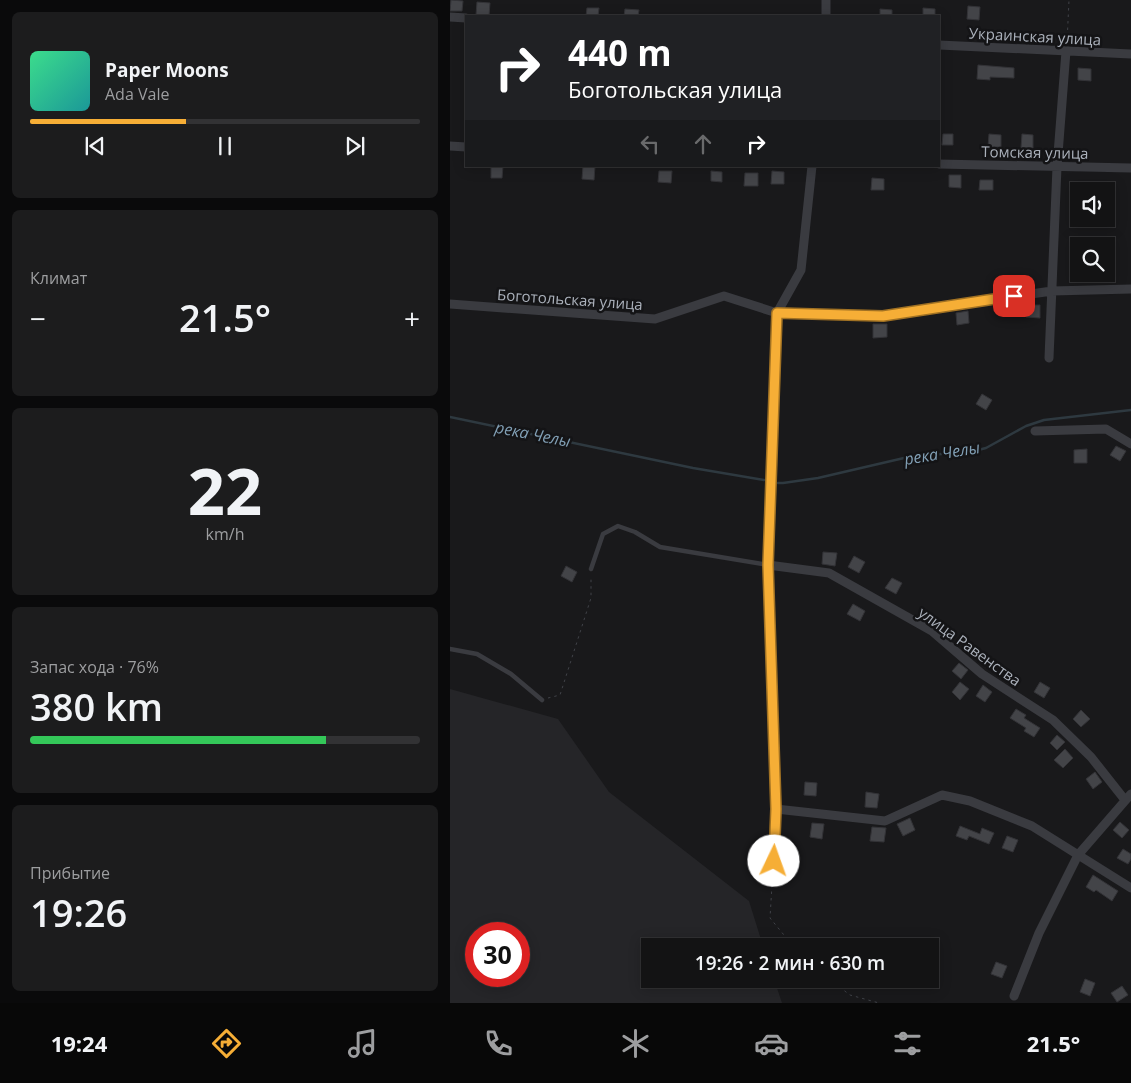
<!DOCTYPE html>
<html lang="ru">
<head>
<meta charset="utf-8">
<style>
	body { margin:0; font-family:"Open Sans",sans-serif; background:#1c1c1d; color:#f1f3f6; height:100vh; display:flex; flex-direction:column; font-size:19px; white-space:nowrap }
	* { box-sizing:border-box; margin:0 }
	p { font-size:16px; color:#9d9ea0 }
	.icon { flex:none; width:28px; height:28px; fill:none; stroke:currentColor; stroke-width:2; stroke-linecap:round; stroke-linejoin:round }
	.map { position:relative; flex:1; overflow:hidden }
	.side { display:flex; flex-direction:column; gap:12px; padding:12px; background:#0a0a0b; width:450px }
	.side>* { flex:none }
	.banner { position:absolute; left:15px; top:15px; width:475px; height:152px; border-radius:0px; box-shadow:0 2px 12px #0003,0 0 0 1px #323234; background:#202124; color:#fff; overflow:hidden }
	.fabs { position:absolute; left:620px; top:182px; display:grid; gap:10px }
	.fabs a { display:grid; place-items:center; width:45px; height:45px; border-radius:0px; background:#131314; box-shadow:0 2px 12px #0003,0 0 0 1px #323234; font-size:25px }
	.speed { position:absolute; left:15px; top:922px; display:flex; gap:10px; font-size:25px; font-weight:700; text-align:center }
	.speed>* { display:grid; place-content:center; width:65px; height:65px; border-radius:50%; background:#131314; box-shadow:0 2px 12px #0003,0 0 0 1px #323234; line-height:1 }
	.speed .limit { border:8px solid #d22; background:#fff; color:#111 }
	.pin { position:absolute; display:grid; place-items:center; width:42px; height:42px; color:#fff; margin:-21px; border-radius:10px; box-shadow:0 2px 8px #0006 }
	.me { position:absolute; width:55px; margin:-28px; rotate:3deg; stroke-linejoin:round; filter:drop-shadow(0 0 4px #0008) }
	.turn { display:flex; align-items:center; gap:18px; height:105px; padding:0 20px; font-size:22px }
	.turn .icon { width:65px; height:65px; stroke-width:2.5 }
	.turn b { display:block; font-size:35px; line-height:42px }
	.lanes { display:flex; align-items:center; height:48px; padding:0 20px; background:#0003; justify-content:center; gap:25px; direction:ltr }
	.lanes .off { opacity:.35 }
	.big { font-size:38px; font-weight:600; line-height:1.1 }
	.side .tile { flex:1; display:flex; flex-direction:column; justify-content:center; gap:8px; min-width:0; padding:0 18px; border-radius:8px; background:#1c1c1d }
	.side .dial { align-items:center; gap:0 }
	.dial b { font-size:65px; line-height:1 }
	.song { display:flex; align-items:center; gap:15px }
	.cover { width:60px; height:60px; border-radius:8px; background:linear-gradient(135deg,hsl(150 70% 55%),hsl(180 70% 35%)) }
	.played { height:5px; border-radius:2px; background:linear-gradient(90deg,#f6ae36 40%,#323234 40%) }
	.keys { display:flex; justify-content:space-around; direction:ltr }
	.heat { display:flex; justify-content:space-between; align-items:center; font-size:28px; direction:ltr }
	.charge { height:8px; border-radius:4px; background:linear-gradient(90deg,#34c759 76%,#323234 0) }
	.trip { position:absolute; left:191px; top:938px; width:298px; height:50px; border-radius:0px; background:#131314; box-shadow:0 2px 12px #0003,0 0 0 1px #323234; font-weight:600; line-height:50px; text-align:center }
	.dock { display:flex; height:80px; justify-content:space-around; align-items:center; background:#080808; color:#9d9ea0 }
	.dock .icon { width:35px; height:35px }
	.dock .selected { color:#f6ae36 }
	.dock b { font-size:22px; color:#f1f3f6 }
	main { display:flex; flex:1; min-height:0 }
	.map>svg:first-child { display:block }
</style>
</head>
<body>
<main>
<section class="side">
<div class="tile">
<div class="song"><i class="cover"></i><div><b>Paper Moons</b><p>Ada Vale</p></div></div>
<div class="played"></div>
<div class="keys"><svg class="icon" aria-label="previous" viewBox="0 0 24 24"><path d="M18 5L8 12l10 7zM5 5v14"/></svg><svg class="icon" aria-label="pause" viewBox="0 0 24 24"><path d="M8 5v14M16 5v14"/></svg><svg class="icon" aria-label="next" viewBox="0 0 24 24"><path d="M6 5l10 7-10 7zM19 5v14"/></svg></div>
</div>
<div class="tile"><p>Климат</p>
<div class="heat"><a>−</a><b class="big">21.5°</b><a>+</a></div>
</div>
<div class="tile dial"><b>22</b><p>km/h</p></div>
<div class="tile"><p>Запас хода · 76%</p><b class="big">380 km</b><div class="charge"></div></div>
<div class="tile"><p>Прибытие</p><b class="big">19:26</b></div>
</section>
<div class="map">
<svg width="681" height="1003" viewBox="0 0 681 1003">
	<rect width="100%" height="100%" fill="#19191b"/>
	<path fill="#252528" fill-rule="evenodd" d="M0 689 108 719 159 792 299 901 313 946H200V979H324L332 1003H0ZM26 934H69V976H26Z"/>
	<g fill="none" stroke-linecap="round" stroke-linejoin="round">
		<path stroke="#2e3940" stroke-width="2.5" d="M0 417 243 468 314 480
			M328 483H333L368 478 454 458 528 450 536 448 576 426 594 420 681 410"/>
	</g>
	<path fill="#434448" stroke="#333337" d="M1 0 13 1 12 11H0Z
		M27 2 40 3 39 16 26 15Z
		M518 6 530 7 529 20 517 19Z
		M137 8H149L148 16H136Z
		M473 8 485 9V16H473Z
		M175 9 189 10 188 16H174Z
		M430 9 442 10V16H430Z
		M528 65 564 68V78L540 77V80L527 79Z
		M628 68 641 69V81L628 80Z
		M493 134H503V145H492Z
		M539 134 551 135V147H538Z
		M572 134 583 135V148H571Z
		M41 166H53L52 178H41Z
		M133 166H145L144 180 132 179Z
		M209 171H222L221 183 208 182Z
		M261 171 272 172V182L261 181Z
		M322 171 334 172V184H321Z
		M295 173H308V186H294Z
		M499 175H511V188L499 187Z
		M422 178 434 179V190H421Z
		M530 180H543V190H529Z
		M577 305H590V318L576 317Z
		M518 311 519 323 507 325 506 313Z
		M423 324H437V337L423 338Z
		M532 394 542 400 536 410 526 404Z
		M666 446 676 451 670 461 660 455Z
		M637 449V463H624V450Z
		M373 552 387 553 385 566 372 564Z
		M404 556 415 562 409 573 398 567Z
		M116 566 127 572 122 582 111 576Z
		M442 578 452 583 446 594 435 588Z
		M403 604 415 611 410 621 397 614Z
		M509 663 518 670 511 679 502 671Z
		M510 682 519 689 510 700 502 692Z
		M590 682 600 688 594 698 584 692Z
		M533 685 542 692 535 702 526 696Z
		M566 709 576 715 574 718 590 728 584 737 574 731 576 728 560 718Z
		M631 710 640 719 631 727 623 719Z
		M607 735 615 742 607 750 600 743Z
		M615 749 623 758 613 768 604 760Z
		M645 772 652 782 643 789 636 779Z
		M355 782 367 783 366 796 354 795Z
		M416 792 429 794 427 808 415 807Z
		M460 818 465 830 453 836 447 824Z
		M670 822 679 830 672 838 663 830Z
		M362 823 374 824 372 839 360 837Z
		M510 826 530 834 532 828 544 833 539 844 519 836 517 840 506 836Z
		M422 827 436 828 434 842 420 841Z
		M557 836 568 840 563 852 552 848Z
		M673 849 681 854V859L678 864 667 858Z
		M643 875 668 891 662 901 646 890 644 892 636 887Z
		M546 962 557 966 552 978 541 974Z
		M635 979 645 983 640 996 630 992Z
		M672 986 678 995 667 1002 661 993Z"/>
	<g fill="none" stroke-linecap="round" stroke-linejoin="round">
		<path stroke="#404248" stroke-width="1" stroke-dasharray="2.5 4" stroke-linecap="butt" d="M617 43 619 0
			M98 698 110 695 141 598V577
			M322 885 320 918 343 946
			M379 979 400 995 429 1003"/>
		<path stroke="#3a3b40" stroke-width="4.5" d="M141 569 153 534 168 526 185 532 210 547 318 565
			M0 649 27 654 61 674 92 700"/>
		<path stroke="#3a3b40" stroke-width="9" d="M376 16V0
			M0 17 16 18
			M489 45 681 54
			M0 146 16 147
			M489 164 681 168
			M0 304 205 319 274 296 327 313 433 315 602 291 681 289
			M599 358 607 167 616 51
			M585 431 656 429 681 444
			M318 565 379 573 482 631 532 674 603 720 641 757 675 800
			M326 809 435 821 492 795 520 801 582 826 681 888
			M323 878 326 809 318 565 327 313 351 270 362 166
			M564 996 589 933 628 855 681 794"/>
	</g>
	<g fill="none" stroke-linecap="round" stroke-linejoin="round">
		<g stroke="#a07123" stroke-width="12">
			<path id="route" d="M324 861 326 809 318 565 327 313 433 316 564 296"/>
		</g>
		<use href="#route" stroke="#f6ae36" stroke-width="9"/>
	</g>
	<g text-anchor="middle" dominant-baseline="central" stroke-width="5" stroke-linejoin="round" paint-order="stroke">
		<g font-size="15" fill="#abb1bb" stroke="#141416">
			<text transform="translate(585 36) rotate(3)">Украинская улица</text>
			<text transform="translate(585 152) rotate(1)">Томская улица</text>
			<text transform="translate(120 299) rotate(4)">Боготольская улица</text>
			<text transform="translate(520 646) rotate(36)">улица Равенства</text>
		</g>
		<g font-size="16" font-style="italic" fill="#82a0b6" stroke="#141416">
			<text transform="translate(83 434) rotate(11)">река Челы</text>
			<text transform="translate(492 453) rotate(-9)">река Челы</text>
		</g>
	</g>
</svg>
<div class="fabs">
<a><svg class="icon" aria-label="sound" viewBox="0 0 24 24"><path d="M4 9h4l5-4v14l-5-4H4zM17 9q2 3 0 6"/></svg></a>
<a><svg class="icon" aria-label="search" viewBox="0 0 24 24"><circle cx="10" cy="10" r="6"/><path d="M15 15l6 6"/></svg></a>
</div>
<div class="speed"><div class="limit">30</div></div>
<div class="pin" style="left:564px;top:296px;background:#d93025"><svg class="icon" aria-label="arrive" viewBox="0 0 24 24"><path d="M6 21V4h12l-3 4 3 4H6"/></svg></div>
<svg class="me" style="left:324px;top:861px" viewBox="-20 -20 40 40"><circle r="19" fill="#fff"/><path d="M0-13L10 11 0 6-10 11z" fill="#f6ae36"/></svg>
<div class="trip">19:26 · 2 мин · 630 m</div>
<div class="banner">
<div class="turn"><svg class="icon" aria-label="right" viewBox="0 0 24 24"><path d="M7 20v-9h11M14 6l5 5-5 5"/></svg><div><b>440 m</b>Боготольская улица</div></div>
<div class="lanes"><svg class="icon off" aria-label="left" viewBox="0 0 24 24"><path d="M17 20v-9H6M10 6l-5 5 5 5"/></svg><svg class="icon off" aria-label="ahead" viewBox="0 0 24 24"><path d="M12 20V5M6 11l6-6 6 6"/></svg><svg class="icon" aria-label="right" viewBox="0 0 24 24"><path d="M7 20v-9h11M14 6l5 5-5 5"/></svg></div>
</div>
</div>
</main>
<nav class="dock">
<b>19:24</b>
<svg class="icon selected" aria-label="directions" viewBox="0 0 24 24"><path d="M12 3l9 9-9 9-9-9zM9 14v-3h6M13 9l2 2-2 2"/></svg>
<svg class="icon" aria-label="music" viewBox="0 0 24 24"><path d="M9 18V5l10-2v13"/><circle cx="6" cy="18" r="3"/><circle cx="16" cy="16" r="3"/></svg>
<svg class="icon" aria-label="phone" viewBox="0 0 24 24"><path d="M5 4h4l2 5-3 2q2 4 5 5l2-3 5 2v4C11 20 4 13 5 4z"/></svg>
<svg class="icon" aria-label="climate" viewBox="0 0 24 24"><path d="M12 3v18M4 7l16 10M4 17L20 7"/></svg>
<svg class="icon" aria-label="car" viewBox="0 0 24 24"><path d="M5 17H2v-5l4-1 3-4h7l3 4 3 1v5h-3M9 17h6M6 11h13"/><circle cx="7" cy="17" r="2"/><circle cx="17" cy="17" r="2"/></svg>
<svg class="icon" aria-label="filters" viewBox="0 0 24 24"><path d="M4 7h16M4 17h16"/><circle cx="9" cy="7" r="2"/><circle cx="15" cy="17" r="2"/></svg>
<b>21.5°</b>
</nav>
</body>
</html>
